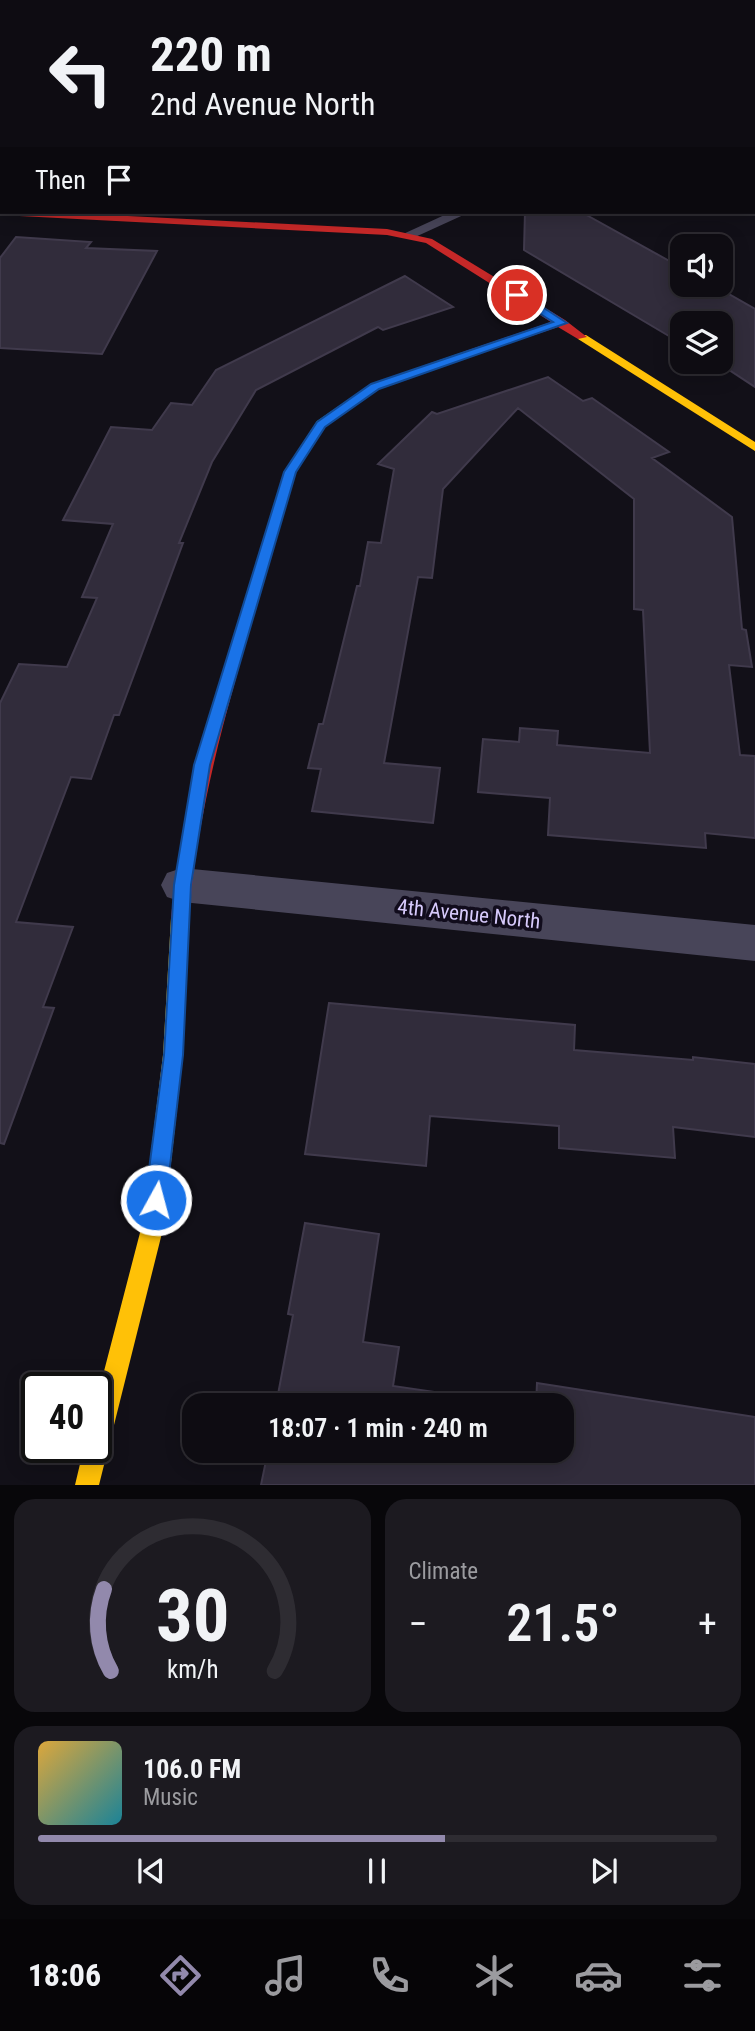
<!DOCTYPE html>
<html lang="en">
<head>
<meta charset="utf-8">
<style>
	body { margin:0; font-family:"Roboto Condensed",sans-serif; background:#1c1a20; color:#f1f3f6; height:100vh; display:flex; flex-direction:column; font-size:26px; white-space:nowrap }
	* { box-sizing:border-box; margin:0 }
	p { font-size:23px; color:#9b9b9f }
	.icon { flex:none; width:38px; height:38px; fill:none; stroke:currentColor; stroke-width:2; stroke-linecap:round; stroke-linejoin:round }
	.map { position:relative; height:1485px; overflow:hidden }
	.panel { display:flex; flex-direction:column; gap:14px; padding:14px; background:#08070a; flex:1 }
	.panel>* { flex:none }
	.guide { position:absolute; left:0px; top:0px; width:756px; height:214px; box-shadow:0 4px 18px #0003,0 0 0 2px #2e2c32; background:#0e0c12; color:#f1f3f6; overflow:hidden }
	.controls { position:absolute; left:670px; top:234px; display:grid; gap:14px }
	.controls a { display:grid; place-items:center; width:63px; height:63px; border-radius:14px; background:#0e0c12; box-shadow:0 4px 18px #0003,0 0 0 2px #2e2c32; font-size:35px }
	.speed { position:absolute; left:21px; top:1372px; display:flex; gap:14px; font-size:35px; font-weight:700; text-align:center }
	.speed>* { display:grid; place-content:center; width:91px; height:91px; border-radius:50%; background:#0e0c12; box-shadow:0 4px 18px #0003,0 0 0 2px #2e2c32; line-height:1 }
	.speed .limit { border:4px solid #111; border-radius:10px; background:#fff; color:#111 }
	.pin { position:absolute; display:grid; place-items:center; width:60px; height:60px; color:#fff; margin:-30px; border:4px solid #fff; border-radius:50%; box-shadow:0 2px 7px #0007 }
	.me { position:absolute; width:77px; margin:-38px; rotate:7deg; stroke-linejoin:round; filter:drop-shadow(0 0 5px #0008) }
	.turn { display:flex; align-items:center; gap:24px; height:147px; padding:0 35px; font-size:32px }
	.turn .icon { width:91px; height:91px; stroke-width:2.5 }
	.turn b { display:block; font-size:49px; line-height:60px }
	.then { display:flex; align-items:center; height:66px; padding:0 35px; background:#0003; gap:14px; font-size:26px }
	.big { font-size:52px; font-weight:600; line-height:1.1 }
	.panel .tile { flex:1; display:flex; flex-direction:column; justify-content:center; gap:10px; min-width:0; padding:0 24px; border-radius:21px; background:#1c1a20 }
	.panel .dial { align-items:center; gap:0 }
	.dial svg { height:182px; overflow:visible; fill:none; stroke:#2e2c32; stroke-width:7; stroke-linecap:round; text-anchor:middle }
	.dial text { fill:#f1f3f6; stroke:none }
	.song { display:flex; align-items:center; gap:21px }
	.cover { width:84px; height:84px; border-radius:10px; background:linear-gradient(135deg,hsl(40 70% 55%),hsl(190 70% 35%)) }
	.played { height:7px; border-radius:4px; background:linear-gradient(90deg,#9289ac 60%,#2e2c32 60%) }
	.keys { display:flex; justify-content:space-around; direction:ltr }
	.heat { display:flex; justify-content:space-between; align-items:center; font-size:38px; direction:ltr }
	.panel .tiles { flex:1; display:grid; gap:14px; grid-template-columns:1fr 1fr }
	.tile:last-child { grid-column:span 2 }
	.trip { position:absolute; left:182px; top:1393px; width:392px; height:70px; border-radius:21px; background:#0e0c12; box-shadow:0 4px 18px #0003,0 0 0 2px #2e2c32; font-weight:600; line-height:70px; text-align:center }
	.menu { display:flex; height:112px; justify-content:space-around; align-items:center; background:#060507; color:#9b9b9f }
	.menu .icon { width:49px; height:49px }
	.menu .on { color:#9289ac }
	.menu b { font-size:32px; color:#f1f3f6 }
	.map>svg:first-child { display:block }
</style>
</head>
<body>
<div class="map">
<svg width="755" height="1485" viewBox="0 0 755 1485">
	<rect width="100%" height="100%" fill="#121018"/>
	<path fill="#312c3b" stroke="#403a4c" stroke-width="2" d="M525 212H581L682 268V285H713L755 309V387L717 362H721V324H682V341L679 342 524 250Z
		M16 237 91 242 86 248 157 251 102 354 0 348V258Z
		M405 276 453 307 383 330 378 327 256 390 212 462 179 543H183L119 715H114L91 779 71 777 16 922 73 927 43 1007 54 1008 4 1144 0 1143V703L19 664 67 667 97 598 82 597 113 524 63 520 111 427 152 430 171 403 192 405 216 370Z
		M548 377 583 401 592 398 669 452 652 458 732 517 742 629 746 630 752 667 729 665 740 755 755 756V838L705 833 706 848 548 835 550 798 478 792 483 739 519 742 520 728 558 731 557 745 650 753 643 610 634 609V499L518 408 443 489 432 578 418 577 384 763 440 768 433 823 312 811 321 769 308 768 319 724H323L357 586H360L368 542 381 543 394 469 378 464 432 412 437 414Z
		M329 1003 575 1025 574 1050 693 1060V1057L755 1064V1137L673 1127 675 1158 559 1148V1126L430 1116 426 1166 305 1154Z
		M305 1223 379 1234 363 1342 399 1347 393 1386 523 1405H276L293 1315 288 1314Z
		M537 1383 755 1417V1485H261L268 1451H562V1405H536Z"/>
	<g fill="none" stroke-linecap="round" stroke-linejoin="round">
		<path fill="#484559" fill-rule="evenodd" d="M38 0H58L59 2H39Z
			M102 0H113L101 2Z
			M151 0H161L150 2Z
			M0 60H2V66H0Z
			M755 179V188H754V179Z
			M754 199H755V207H754Z
			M451 212H470L413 238 408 239 401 235Z"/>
		<path fill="#484559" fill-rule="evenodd" d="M0 170H2L0 184Z
			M182 868 755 925V961L182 902 167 897 161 885 167 873Z"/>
		<path fill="#4caf50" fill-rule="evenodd" d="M463 352 472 354 379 388 325 426 296 472 257 605 250 609 245 608 243 605 284 472 317 421 371 384Z"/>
		<path fill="#ffc107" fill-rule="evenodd" d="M754 147H755V153L754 152Z
			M578 335H586L755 442V451L578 339Z
			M180 911 186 913 189 918 183 1055 164 1225 99 1485H75L84 1447H96V1402L142 1225 163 1055 171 918 174 913Z"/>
		<path fill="#c62828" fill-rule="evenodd" d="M302 0H308L301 2Z
			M0 13H2V17H0Z
			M0 209 2 212H49L387 229 432 239 565 320 587 337 578 339 558 327 471 356H463V352L551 322 426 243 387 235 0 215Z
			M250 601 257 605C227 708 197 810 189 918L186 923 180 925 174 923 171 918C181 810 211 708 243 605Z"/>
	</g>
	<path fill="#1a73e8" stroke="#114b97" stroke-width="2" d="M513 293H521L567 323 379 389 325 427 296 472 210 765 191 885 183 1055 166 1200 163 1208 156 1211 148 1208 145 1200 164 1055 174 885 194 765 284 472 317 422 371 384 553 322 513 297Z"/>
	<g text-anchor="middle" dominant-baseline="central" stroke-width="7" stroke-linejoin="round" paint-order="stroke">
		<g font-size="21" fill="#d7cafc" stroke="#110c1c">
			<text transform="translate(469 914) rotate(6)">4th Avenue North</text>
		</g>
	</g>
</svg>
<div class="controls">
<a><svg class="icon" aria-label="sound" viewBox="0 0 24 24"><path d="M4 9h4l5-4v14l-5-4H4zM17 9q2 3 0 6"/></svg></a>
<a><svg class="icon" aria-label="layers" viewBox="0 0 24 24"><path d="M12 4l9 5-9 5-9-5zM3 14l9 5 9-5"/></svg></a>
</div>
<div class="speed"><div class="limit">40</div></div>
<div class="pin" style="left:517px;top:295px;background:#d93025"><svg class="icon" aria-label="arrive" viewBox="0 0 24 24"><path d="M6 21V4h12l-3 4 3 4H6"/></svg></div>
<svg class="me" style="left:156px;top:1200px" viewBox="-20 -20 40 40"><circle r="17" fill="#1a73e8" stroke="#fff" stroke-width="3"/><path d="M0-11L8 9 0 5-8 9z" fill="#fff"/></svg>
<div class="trip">18:07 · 1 min · 240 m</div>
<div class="guide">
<div class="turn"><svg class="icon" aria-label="left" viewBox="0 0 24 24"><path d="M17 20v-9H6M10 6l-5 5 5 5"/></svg><div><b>220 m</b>2nd Avenue North</div></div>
<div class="then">Then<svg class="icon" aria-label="arrive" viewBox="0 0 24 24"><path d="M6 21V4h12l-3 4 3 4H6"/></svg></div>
</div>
</div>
<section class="panel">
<div class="tiles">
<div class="tile dial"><svg viewBox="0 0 100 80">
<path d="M14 69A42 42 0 1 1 86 69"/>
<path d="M14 69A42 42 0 0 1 11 33" stroke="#9289ac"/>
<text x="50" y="56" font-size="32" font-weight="700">30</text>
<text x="50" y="72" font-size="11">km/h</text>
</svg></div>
<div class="tile"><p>Climate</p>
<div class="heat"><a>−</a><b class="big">21.5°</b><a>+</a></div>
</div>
<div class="tile">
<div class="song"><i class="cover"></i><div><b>106.0 FM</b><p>Music</p></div></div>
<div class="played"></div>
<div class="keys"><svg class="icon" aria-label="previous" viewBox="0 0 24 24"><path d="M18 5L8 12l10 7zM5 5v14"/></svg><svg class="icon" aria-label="pause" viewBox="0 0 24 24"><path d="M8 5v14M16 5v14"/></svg><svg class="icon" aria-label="next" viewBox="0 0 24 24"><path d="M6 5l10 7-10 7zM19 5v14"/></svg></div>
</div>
</div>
</section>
<nav class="menu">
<b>18:06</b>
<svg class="icon on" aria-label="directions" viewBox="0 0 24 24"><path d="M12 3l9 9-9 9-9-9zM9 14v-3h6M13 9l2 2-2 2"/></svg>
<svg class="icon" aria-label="music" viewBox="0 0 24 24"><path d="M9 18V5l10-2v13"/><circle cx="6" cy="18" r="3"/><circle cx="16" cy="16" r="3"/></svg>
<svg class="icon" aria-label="phone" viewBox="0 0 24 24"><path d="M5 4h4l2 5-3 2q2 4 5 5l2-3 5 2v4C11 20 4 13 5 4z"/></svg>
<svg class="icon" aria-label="climate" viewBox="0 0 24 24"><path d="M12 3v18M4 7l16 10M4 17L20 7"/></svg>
<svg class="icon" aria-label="car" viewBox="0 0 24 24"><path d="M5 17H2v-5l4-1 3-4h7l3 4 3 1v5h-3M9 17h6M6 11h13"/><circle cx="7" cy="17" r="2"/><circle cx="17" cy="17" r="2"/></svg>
<svg class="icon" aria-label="filters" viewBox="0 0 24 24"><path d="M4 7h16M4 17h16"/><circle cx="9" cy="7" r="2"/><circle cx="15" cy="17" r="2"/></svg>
</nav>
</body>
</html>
